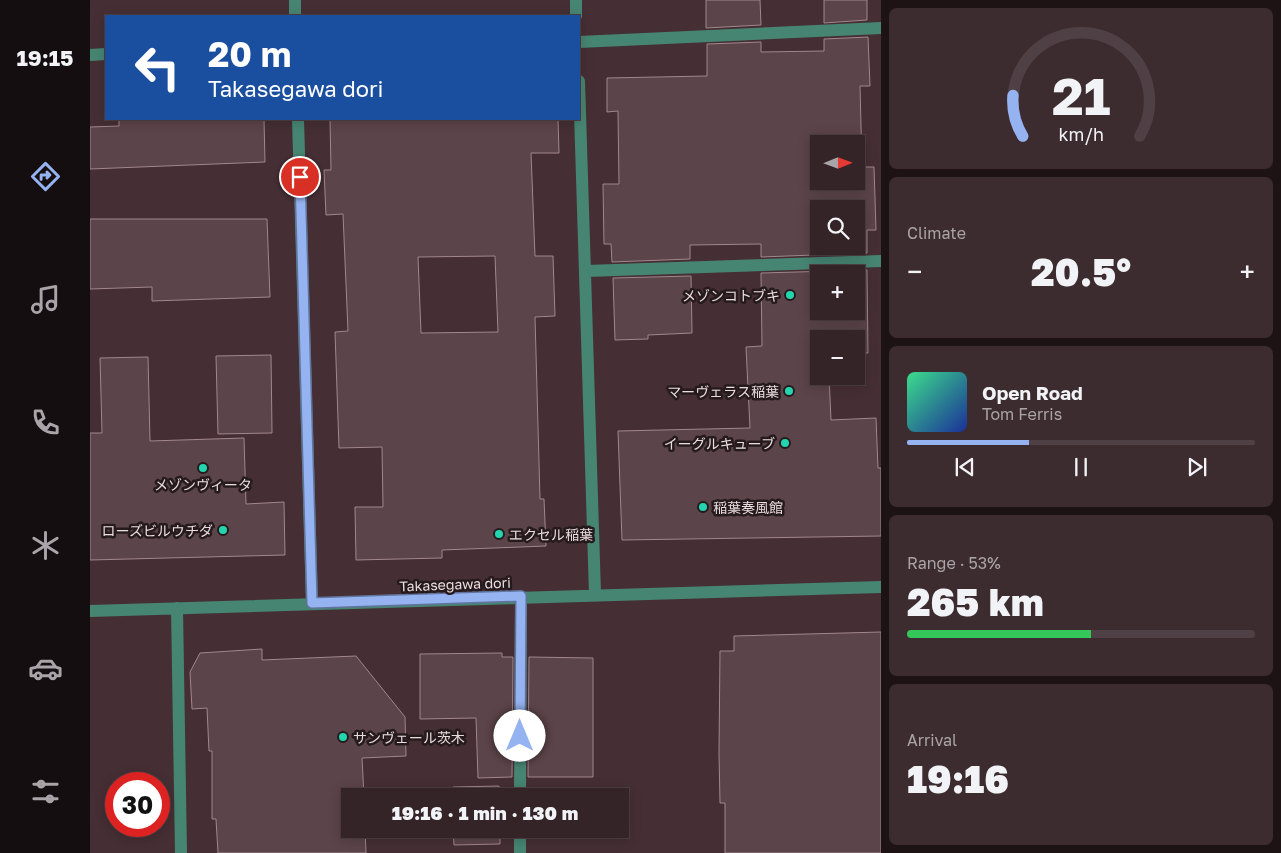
<!DOCTYPE html>
<html lang="en">
<head>
<meta charset="utf-8">
<style>
	body { margin:0; font-family:"Golos Text","Noto Sans JP",sans-serif; background:#3c2b2f; color:#f1f3f6; height:100vh; display:flex; flex-direction:column; font-size:19px; white-space:nowrap }
	* { box-sizing:border-box; margin:0 }
	p { font-size:16px; color:#a9a4a7 }
	.icon { flex:none; width:28px; height:28px; fill:none; stroke:currentColor; stroke-width:2; stroke-linecap:round; stroke-linejoin:round }
	.map { position:relative; flex:1; overflow:hidden }
	.sheet { display:flex; flex-direction:column; gap:8px; padding:8px; background:#1d1315; width:400px }
	.sheet>* { flex:none }
	.hud { position:absolute; left:15px; top:15px; width:475px; height:105px; border-radius:0px; box-shadow:0 2px 12px #0003,0 0 0 1px #4e4044; background:#1a4fa0; color:#fff; overflow:hidden }
	.needle { width:32px; rotate:89deg }
	.fabs { position:absolute; left:720px; top:135px; display:grid; gap:10px }
	.fabs a { display:grid; place-items:center; width:55px; height:55px; border-radius:0px; background:#342327; box-shadow:0 2px 12px #0003,0 0 0 1px #4e4044; font-size:25px }
	.speed { position:absolute; left:15px; top:772px; display:flex; gap:10px; font-size:25px; font-weight:700; text-align:center }
	.speed>* { display:grid; place-content:center; width:65px; height:65px; border-radius:50%; background:#342327; box-shadow:0 2px 12px #0003,0 0 0 1px #4e4044; line-height:1 }
	.speed .limit { border:8px solid #d22; background:#fff; color:#111 }
	.pin { position:absolute; display:grid; place-items:center; width:42px; height:42px; color:#fff; margin:-21px; border:2px solid #fff; border-radius:50%; box-shadow:0 1px 5px #0007 }
	.me { position:absolute; width:55px; margin:-28px; rotate:0deg; stroke-linejoin:round; filter:drop-shadow(0 0 4px #0008) }
	.turn { display:flex; align-items:center; gap:18px; height:105px; padding:0 20px; font-size:22px }
	.turn .icon { width:65px; height:65px; stroke-width:2.5 }
	.turn b { display:block; font-size:35px; line-height:42px }
	.big { font-size:38px; font-weight:800; line-height:1.1 }
	.sheet .widget { flex:1; display:flex; flex-direction:column; justify-content:center; gap:8px; min-width:0; padding:0 18px; border-radius:8px; background:#3c2b2f }
	.sheet .dial { align-items:center; gap:0 }
	.dial svg { height:130px; overflow:visible; fill:none; stroke:#4e4044; stroke-width:7; stroke-linecap:round; text-anchor:middle }
	.dial text { fill:#f1f3f6; stroke:none }
	.song { display:flex; align-items:center; gap:15px }
	.cover { width:60px; height:60px; border-radius:8px; background:linear-gradient(135deg,hsl(150 70% 55%),hsl(230 70% 35%)) }
	.played { height:5px; border-radius:2px; background:linear-gradient(90deg,#95b2f1 35%,#4e4044 35%) }
	.keys { display:flex; justify-content:space-around; direction:ltr }
	.heat { display:flex; justify-content:space-between; align-items:center; font-size:28px; direction:ltr }
	.charge { height:8px; border-radius:4px; background:linear-gradient(90deg,#34c759 53%,#4e4044 0) }
	.trip { position:absolute; left:251px; top:788px; width:288px; height:50px; border-radius:0px; background:#342327; box-shadow:0 2px 12px #0003,0 0 0 1px #4e4044; font-weight:800; line-height:50px; text-align:center }
	main { display:flex; flex:1; min-height:0 }
	.dock { display:flex; flex-direction:column; width:90px; justify-content:space-around; align-items:center; background:#150e10; color:#a9a4a7 }
	.dock .icon { width:35px; height:35px }
	.dock .selected { color:#95b2f1 }
	.dock b { font-size:22px; color:#f1f3f6 }
	.map>svg:first-child { display:block }
</style>
</head>
<body>
<main>
<nav class="dock">
<b>19:15</b>
<svg class="icon selected" aria-label="directions" viewBox="0 0 24 24"><path d="M12 3l9 9-9 9-9-9zM9 14v-3h6M13 9l2 2-2 2"/></svg>
<svg class="icon" aria-label="music" viewBox="0 0 24 24"><path d="M9 18V5l10-2v13"/><circle cx="6" cy="18" r="3"/><circle cx="16" cy="16" r="3"/></svg>
<svg class="icon" aria-label="phone" viewBox="0 0 24 24"><path d="M5 4h4l2 5-3 2q2 4 5 5l2-3 5 2v4C11 20 4 13 5 4z"/></svg>
<svg class="icon" aria-label="climate" viewBox="0 0 24 24"><path d="M12 3v18M4 7l16 10M4 17L20 7"/></svg>
<svg class="icon" aria-label="car" viewBox="0 0 24 24"><path d="M5 17H2v-5l4-1 3-4h7l3 4 3 1v5h-3M9 17h6M6 11h13"/><circle cx="7" cy="17" r="2"/><circle cx="17" cy="17" r="2"/></svg>
<svg class="icon" aria-label="filters" viewBox="0 0 24 24"><path d="M4 7h16M4 17h16"/><circle cx="9" cy="7" r="2"/><circle cx="15" cy="17" r="2"/></svg>
</nav>
<div class="map">
<svg width="791" height="853" viewBox="0 0 791 853">
	<rect width="100%" height="100%" fill="#452f34"/>
	<path fill="#5b444a" stroke="#a2878d" fill-rule="evenodd" d="M616 0H670L671 25 616 28Z
		M734 0H777V20L734 23Z
		M778 37 780 86H770L772 167H784L786 230H777V253L671 257V244L600 245V259L522 262 521 244H514L513 184H529L528 111 517 112V78L617 76V44L671 42V52L734 51V39ZM729 144H766V181H729ZM729 209H766V246H729Z
		M29 119H174L175 162 0 169V127L29 126Z
		M240 119H468L469 153H441L445 256H463L465 316 445 317 450 499H454L456 546 352 550V558L266 560 265 507H293L292 447 249 448 245 332 258 331 253 214 236 215 234 170H241ZM405 256 408 332 331 333 328 257Z
		M0 219H177L180 297 62 301V287L0 289Z
		M777 270 778 353H766V339H729V376H739L741 420 786 418 788 468H791V536L532 540 528 431 660 428 656 347 672 346 671 273ZM729 274H766V311H729Z
		M601 276 602 333 558 335V339L525 340 523 278Z
		M181 355 182 433 128 434 126 356Z
		M58 357 60 441 154 438 156 504 194 502 195 555 0 560V433H12L10 358Z
		M791 632V853H635V803H630L629 753 630 651H644V636Z
		M172 649V660L266 656 315 717 316 756 272 758 274 796H260V829H275L276 853H128L126 819H122V751H119L117 708 102 709 100 672 110 653Z
		M412 653V657H423L422 777 388 778 386 718 330 719V654Z
		M439 657 503 658V777H438Z
		M409 786 410 796H363V787Z
		M363 829H410V844L364 845Z"/>
	<g fill="none" stroke-linecap="round" stroke-linejoin="round">
		<path stroke="#478573" stroke-width="12" d="M205 0V16
			M486 0V16
			M489 42 791 28
			M0 55 16 54
			M489 81 505 594
			M208 119 222 603
			M496 271 791 261
			M87 608 91 853
			M0 611 791 587
			M430 796 431 597
			M430 853V829"/>
	</g>
	<g fill="none" stroke-linecap="round" stroke-linejoin="round">
		<g stroke="#61749d" stroke-width="12">
			<path id="route" d="M210 177 222 603 431 596 430 736"/>
		</g>
		<use href="#route" stroke="#95b2f1" stroke-width="9"/>
	</g>
	<g fill="#23d5af" stroke="#251a1d" stroke-width="2">
		<circle cx="700" cy="295" r="5"/>
		<circle cx="699" cy="391" r="5"/>
		<circle cx="695" cy="443" r="5"/>
		<circle cx="113" cy="468" r="5"/>
		<circle cx="613" cy="507" r="5"/>
		<circle cx="133" cy="530" r="5"/>
		<circle cx="409" cy="534" r="5"/>
		<circle cx="253" cy="737" r="5"/>
	</g>
	<g text-anchor="middle" dominant-baseline="central" stroke-width="5" stroke-linejoin="round" paint-order="stroke">
		<g font-size="14" fill="#eadbde" stroke="#251a1d" text-anchor="end">
			<text x="690" y="295">メゾンコトブキ</text>
			<text x="689" y="391">マーヴェラス稲葉</text>
			<text x="685" y="443">イーグルキューブ</text>
			<text x="113" y="484" text-anchor="middle">メゾンヴィータ</text>
			<text x="623" y="507" text-anchor="start">稲葉奏風館</text>
			<text x="123" y="530">ローズビルウチダ</text>
			<text x="419" y="534" text-anchor="start">エクセル稲葉</text>
			<text x="263" y="737" text-anchor="start">サンヴェール茨木</text>
		</g>
		<g font-size="14" fill="#eadbde" stroke="#251a1d">
			<text transform="translate(365 584) rotate(-2)">Takasegawa dori</text>
		</g>
	</g>
</svg>
<div class="fabs">
<a><svg class="needle" viewBox="-14 -14 28 28"><path d="M0-13l5 13h-10z" fill="#e53935"/><path d="M0 13l5-13h-10z" fill="#a9a4a7"/></svg></a>
<a><svg class="icon" aria-label="search" viewBox="0 0 24 24"><circle cx="10" cy="10" r="6"/><path d="M15 15l6 6"/></svg></a>
<a>+</a>
<a>−</a>
</div>
<div class="speed"><div class="limit">30</div></div>
<div class="pin" style="left:210px;top:177px;background:#d93025"><svg class="icon" aria-label="arrive" viewBox="0 0 24 24"><path d="M6 21V4h12l-3 4 3 4H6"/></svg></div>
<svg class="me" style="left:430px;top:736px" viewBox="-20 -20 40 40"><circle r="19" fill="#fff"/><path d="M0-13L10 11 0 6-10 11z" fill="#95b2f1"/></svg>
<div class="trip">19:16 · 1 min · 130 m</div>
<div class="hud">
<div class="turn"><svg class="icon" aria-label="left" viewBox="0 0 24 24"><path d="M17 20v-9H6M10 6l-5 5 5 5"/></svg><div><b>20 m</b>Takasegawa dori</div></div>
</div>
</div>
<section class="sheet">
<div class="widget dial"><svg viewBox="0 0 100 80">
<path d="M14 69A42 42 0 1 1 86 69"/>
<path d="M14 69A42 42 0 0 1 8 44" stroke="#95b2f1"/>
<text x="50" y="56" font-size="32" font-weight="700">21</text>
<text x="50" y="72" font-size="11">km/h</text>
</svg></div>
<div class="widget"><p>Climate</p>
<div class="heat"><a>−</a><b class="big">20.5°</b><a>+</a></div>
</div>
<div class="widget">
<div class="song"><i class="cover"></i><div><b>Open Road</b><p>Tom Ferris</p></div></div>
<div class="played"></div>
<div class="keys"><svg class="icon" aria-label="previous" viewBox="0 0 24 24"><path d="M18 5L8 12l10 7zM5 5v14"/></svg><svg class="icon" aria-label="pause" viewBox="0 0 24 24"><path d="M8 5v14M16 5v14"/></svg><svg class="icon" aria-label="next" viewBox="0 0 24 24"><path d="M6 5l10 7-10 7zM19 5v14"/></svg></div>
</div>
<div class="widget"><p>Range · 53%</p><b class="big">265 km</b><div class="charge"></div></div>
<div class="widget"><p>Arrival</p><b class="big">19:16</b></div>
</section>
</main>
</body>
</html>
